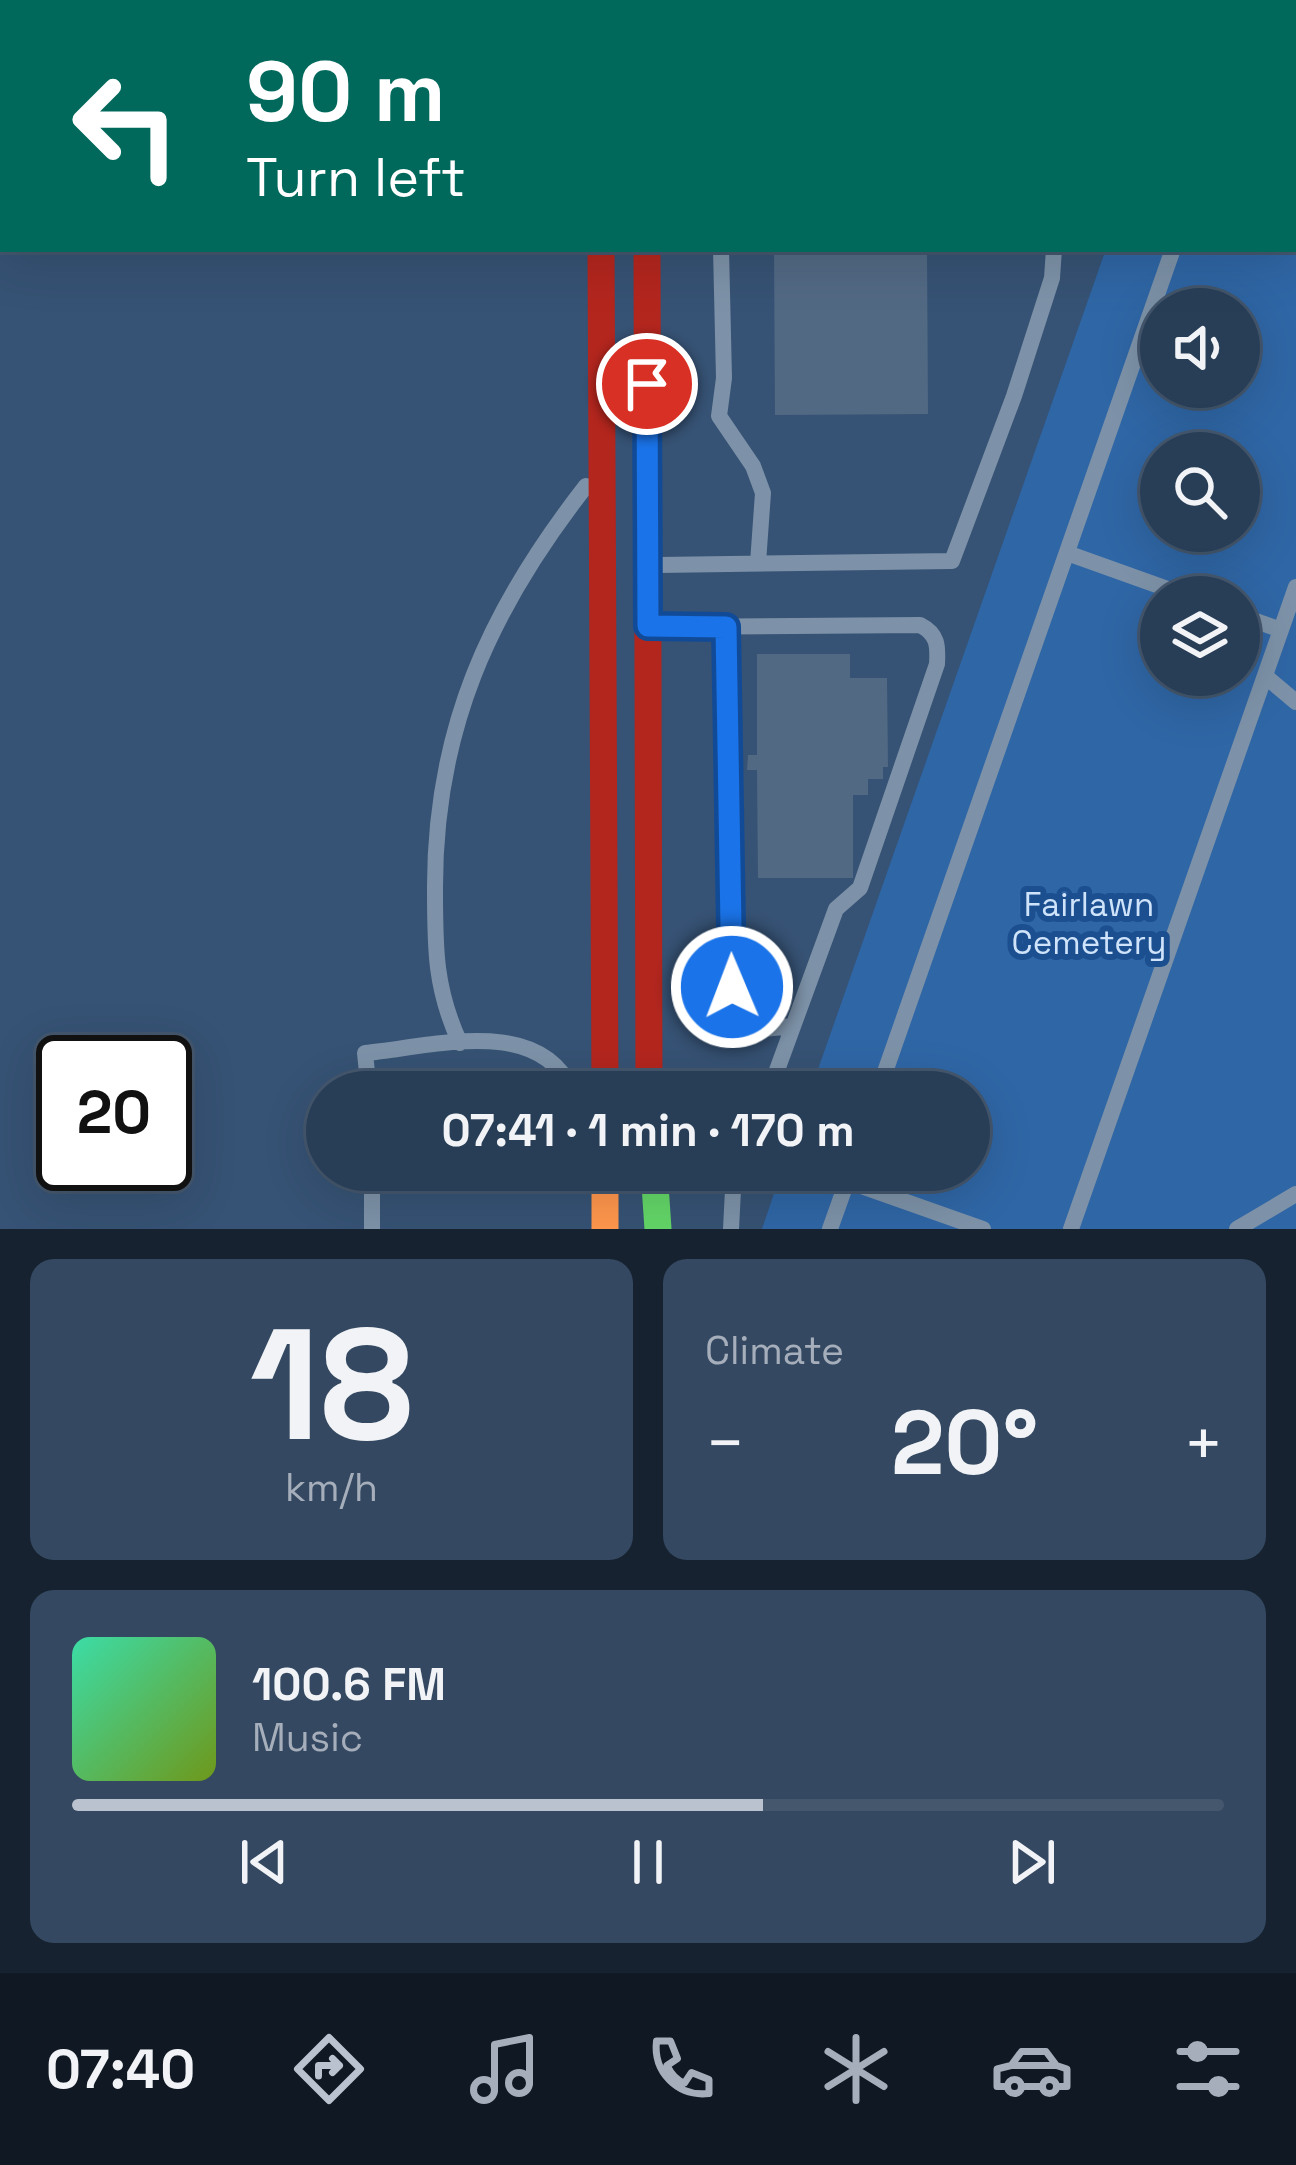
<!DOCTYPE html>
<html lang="en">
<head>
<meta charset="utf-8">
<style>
	body { margin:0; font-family:"Space Grotesk",sans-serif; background:#344961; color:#f1f3f6; height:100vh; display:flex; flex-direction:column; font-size:45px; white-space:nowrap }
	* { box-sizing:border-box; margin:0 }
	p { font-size:39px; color:#a5aeba }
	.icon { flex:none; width:66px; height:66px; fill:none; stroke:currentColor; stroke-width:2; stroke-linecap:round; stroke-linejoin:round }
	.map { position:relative; height:1229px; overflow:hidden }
	.panel { display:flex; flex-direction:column; gap:30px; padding:30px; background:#162230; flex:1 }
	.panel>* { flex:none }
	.hud { position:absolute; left:0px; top:0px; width:1296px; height:252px; box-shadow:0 12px 48px #0002,0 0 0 3px #44576d; background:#00695c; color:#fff; overflow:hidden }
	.controls { position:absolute; left:1140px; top:288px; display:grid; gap:24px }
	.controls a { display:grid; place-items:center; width:120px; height:120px; border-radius:50%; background:#283e57; box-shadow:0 12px 48px #0002,0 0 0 3px #44576d; font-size:60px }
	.speed { position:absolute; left:36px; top:1035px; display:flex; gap:24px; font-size:60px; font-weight:700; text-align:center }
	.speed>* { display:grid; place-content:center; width:156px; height:156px; border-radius:50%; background:#283e57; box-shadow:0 12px 48px #0002,0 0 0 3px #44576d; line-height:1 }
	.speed .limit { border:6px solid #111; border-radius:18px; background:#fff; color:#111 }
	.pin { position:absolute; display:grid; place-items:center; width:102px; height:102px; color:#fff; margin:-51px; border:6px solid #fff; border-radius:50%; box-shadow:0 3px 12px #0007 }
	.me { position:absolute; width:132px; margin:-66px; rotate:359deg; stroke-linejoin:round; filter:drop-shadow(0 0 9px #0008) }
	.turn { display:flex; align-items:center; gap:42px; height:252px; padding:0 48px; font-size:54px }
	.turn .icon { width:156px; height:156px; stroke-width:2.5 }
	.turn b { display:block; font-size:84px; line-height:102px }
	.big { font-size:90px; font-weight:700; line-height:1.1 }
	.panel .tile { flex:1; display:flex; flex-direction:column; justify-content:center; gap:18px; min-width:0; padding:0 42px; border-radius:24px; background:#344961 }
	.panel .dial { align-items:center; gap:0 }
	.dial b { font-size:156px; line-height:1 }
	.song { display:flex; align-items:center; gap:36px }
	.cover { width:144px; height:144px; border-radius:18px; background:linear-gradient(135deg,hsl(160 70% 55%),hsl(80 70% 35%)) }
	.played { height:12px; border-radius:6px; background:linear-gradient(90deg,#b9c2ce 60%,#44576d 60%) }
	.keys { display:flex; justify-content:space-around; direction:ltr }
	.heat { display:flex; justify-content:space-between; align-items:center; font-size:66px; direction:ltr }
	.panel .tiles { flex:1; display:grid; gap:30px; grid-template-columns:1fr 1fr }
	.tile:last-child { grid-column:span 2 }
	.trip { position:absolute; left:306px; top:1071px; width:684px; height:120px; border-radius:60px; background:#283e57; box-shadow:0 12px 48px #0002,0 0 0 3px #44576d; font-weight:700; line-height:120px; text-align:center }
	.dock { display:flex; height:192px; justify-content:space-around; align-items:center; background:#101923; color:#a5aeba }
	.dock .icon { width:84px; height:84px }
	.dock .current { color:#b9c2ce }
	.dock b { font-size:54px; color:#f1f3f6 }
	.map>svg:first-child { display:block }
</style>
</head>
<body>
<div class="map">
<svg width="1296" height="1229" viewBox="0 0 1296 1229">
	<rect width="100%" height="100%" fill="#365274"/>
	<path fill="#2f66a5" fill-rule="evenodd" d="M1193 0H1296V1229H762L782 1170H969V1092H810L1106 249H1293V3H1192ZM1161 309H1239V387H1161ZM1161 453H1239V531H1161ZM1161 597H1239V675H1161Z"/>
	<path fill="#526984" d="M774 249H927L928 414 775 415Z
		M757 654H850V678H887L888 767H883V779H868V795H853V878H758L757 770H747L748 755H757Z"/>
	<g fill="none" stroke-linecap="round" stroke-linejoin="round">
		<path stroke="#7d92a8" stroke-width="16" d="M717 0V3
			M1064 3 1065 0
			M1144 3 1145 0
			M1260 3 1261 0
			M1293 215 1296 216
			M721 249 724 378 719 416 753 466 763 493 758 563
			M1067 553 1190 597
			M658 565 952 561 1014 396 1052 278 1054 249
			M1239 615 1281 630
			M658 627 920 625C938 634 938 646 937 664L860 888 836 909 769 1092
			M726 627 733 1032 793 1026
			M1265 676 1296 702
			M460 1043C435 989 435 949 435 891 434 731 489 610 586 486
			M369 1092 365 1053C431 1047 540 1014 573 1092
			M878 1092 1173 249
			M847 1181 983 1229
			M372 1229V1170
			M731 1229 733 1190 741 1170
			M830 1229 851 1170
			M1071 1229 1296 587
			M1237 1229 1296 1194"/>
		<path stroke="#63d668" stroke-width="27" d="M599 0V3
			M654 1170 658 1229"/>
		<path stroke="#ff974d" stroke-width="27" d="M647 0V3
			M605 1170V1229"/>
		<path stroke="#b3261e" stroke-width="27" d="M601 249 605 1092
			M647 249 649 1092"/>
	</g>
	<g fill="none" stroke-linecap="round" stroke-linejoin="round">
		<g stroke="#114b97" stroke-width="30">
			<path id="route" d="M647 384 648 626 726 627 732 987"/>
		</g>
		<use href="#route" stroke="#1a73e8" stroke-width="21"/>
	</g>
	<g text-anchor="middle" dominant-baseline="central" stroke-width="12" stroke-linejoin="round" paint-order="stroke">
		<g font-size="33" fill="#cfe3fa" stroke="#1b4f8f">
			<text x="1089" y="905">Fairlawn<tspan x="1089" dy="38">Cemetery</tspan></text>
		</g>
	</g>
</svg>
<div class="controls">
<a><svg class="icon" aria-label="sound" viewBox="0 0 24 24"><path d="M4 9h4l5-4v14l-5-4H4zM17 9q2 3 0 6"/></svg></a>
<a><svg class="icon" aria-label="search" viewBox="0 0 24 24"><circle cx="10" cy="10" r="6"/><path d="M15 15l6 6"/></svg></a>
<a><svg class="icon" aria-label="layers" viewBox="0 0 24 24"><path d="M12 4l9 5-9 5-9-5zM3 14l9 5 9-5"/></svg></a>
</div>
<div class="speed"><div class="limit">20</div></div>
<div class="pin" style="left:647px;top:384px;background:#d93025"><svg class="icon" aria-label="arrive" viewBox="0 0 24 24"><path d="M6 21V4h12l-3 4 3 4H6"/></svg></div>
<svg class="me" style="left:732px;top:987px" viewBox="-20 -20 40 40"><circle r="17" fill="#1a73e8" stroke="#fff" stroke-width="3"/><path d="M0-11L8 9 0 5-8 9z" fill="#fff"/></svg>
<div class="trip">07:41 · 1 min · 170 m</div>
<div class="hud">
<div class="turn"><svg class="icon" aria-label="left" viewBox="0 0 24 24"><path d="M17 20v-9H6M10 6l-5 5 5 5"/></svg><div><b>90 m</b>Turn left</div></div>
</div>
</div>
<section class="panel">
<div class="tiles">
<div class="tile dial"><b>18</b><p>km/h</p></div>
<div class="tile"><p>Climate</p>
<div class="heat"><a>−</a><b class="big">20°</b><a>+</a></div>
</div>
<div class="tile">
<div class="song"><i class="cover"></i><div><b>100.6 FM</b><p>Music</p></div></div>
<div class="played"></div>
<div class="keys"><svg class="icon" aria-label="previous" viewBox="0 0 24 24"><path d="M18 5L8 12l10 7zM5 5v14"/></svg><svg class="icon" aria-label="pause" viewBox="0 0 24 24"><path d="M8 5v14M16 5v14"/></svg><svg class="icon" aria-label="next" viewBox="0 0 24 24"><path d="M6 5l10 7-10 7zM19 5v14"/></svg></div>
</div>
</div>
</section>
<nav class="dock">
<b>07:40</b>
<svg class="icon current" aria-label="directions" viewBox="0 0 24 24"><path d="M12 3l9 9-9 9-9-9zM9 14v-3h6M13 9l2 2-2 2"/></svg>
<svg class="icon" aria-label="music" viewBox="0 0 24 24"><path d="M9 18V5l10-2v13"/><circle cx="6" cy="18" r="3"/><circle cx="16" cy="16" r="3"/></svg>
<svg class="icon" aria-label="phone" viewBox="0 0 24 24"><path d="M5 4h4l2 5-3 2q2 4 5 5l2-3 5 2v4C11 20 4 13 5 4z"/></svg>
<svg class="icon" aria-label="climate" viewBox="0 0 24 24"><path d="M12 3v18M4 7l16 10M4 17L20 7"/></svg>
<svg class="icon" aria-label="car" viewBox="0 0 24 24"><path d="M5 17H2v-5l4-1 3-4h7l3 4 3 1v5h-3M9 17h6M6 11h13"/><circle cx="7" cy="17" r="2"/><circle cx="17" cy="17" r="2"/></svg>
<svg class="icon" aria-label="filters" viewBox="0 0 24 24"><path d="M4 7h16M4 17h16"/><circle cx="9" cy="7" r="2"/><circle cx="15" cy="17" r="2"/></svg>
</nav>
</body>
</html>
